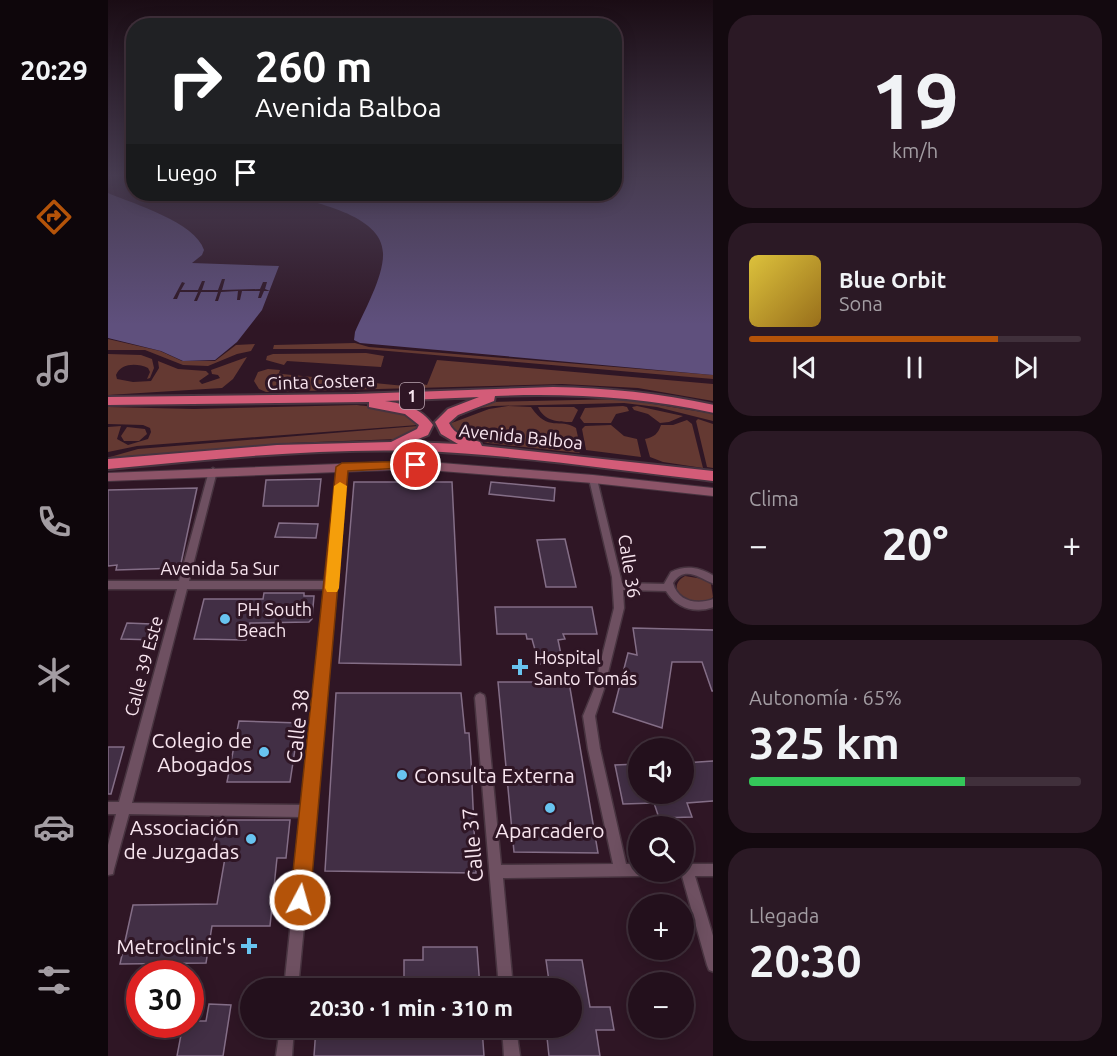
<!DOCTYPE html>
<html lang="es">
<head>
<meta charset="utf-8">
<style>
	body { margin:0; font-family:Ubuntu,sans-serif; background:#2b1925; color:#f1f3f6; height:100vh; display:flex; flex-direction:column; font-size:22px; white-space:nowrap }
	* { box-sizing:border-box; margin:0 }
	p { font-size:20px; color:#a39da3 }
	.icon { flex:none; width:33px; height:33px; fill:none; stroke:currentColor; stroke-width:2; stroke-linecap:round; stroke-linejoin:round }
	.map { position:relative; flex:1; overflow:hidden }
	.panel { display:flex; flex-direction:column; gap:15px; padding:15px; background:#13090f; width:404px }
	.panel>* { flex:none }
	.hud { position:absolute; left:18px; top:18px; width:496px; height:183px; border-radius:24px; box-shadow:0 3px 15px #0003,0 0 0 2px #40303b; background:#202124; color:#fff; overflow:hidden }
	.tools { position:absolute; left:520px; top:738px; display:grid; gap:12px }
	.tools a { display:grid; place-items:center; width:66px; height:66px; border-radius:50%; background:#23101c; box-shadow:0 3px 15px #0003,0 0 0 2px #40303b; font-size:30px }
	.speed { position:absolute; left:18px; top:960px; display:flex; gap:12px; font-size:30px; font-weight:700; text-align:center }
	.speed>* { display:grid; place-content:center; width:78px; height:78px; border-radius:50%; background:#23101c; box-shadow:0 3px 15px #0003,0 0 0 2px #40303b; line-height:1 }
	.speed .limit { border:9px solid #d22; background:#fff; color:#111 }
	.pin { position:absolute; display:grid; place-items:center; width:51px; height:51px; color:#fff; margin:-26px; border:3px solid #fff; border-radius:50%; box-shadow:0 2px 6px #0007 }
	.me { position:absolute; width:66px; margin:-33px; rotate:6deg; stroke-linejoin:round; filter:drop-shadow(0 0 4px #0008) }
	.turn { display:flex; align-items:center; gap:21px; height:126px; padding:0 30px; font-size:27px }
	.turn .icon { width:78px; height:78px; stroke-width:2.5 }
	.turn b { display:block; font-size:42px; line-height:51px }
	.then { display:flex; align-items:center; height:57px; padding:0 30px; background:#0003; gap:12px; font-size:22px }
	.big { font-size:45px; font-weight:700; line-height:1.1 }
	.panel .widget { flex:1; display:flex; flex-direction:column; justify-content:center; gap:9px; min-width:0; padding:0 21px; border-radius:24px; background:#2b1925 }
	.panel .dial { align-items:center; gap:0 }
	.dial b { font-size:78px; line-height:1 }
	.song { display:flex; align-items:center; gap:18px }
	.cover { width:72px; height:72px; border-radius:9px; background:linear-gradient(135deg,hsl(50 70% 55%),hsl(40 70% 35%)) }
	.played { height:6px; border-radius:3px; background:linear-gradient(90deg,#b45309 75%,#40303b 75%) }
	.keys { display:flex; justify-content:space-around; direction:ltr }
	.heat { display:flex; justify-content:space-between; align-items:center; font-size:33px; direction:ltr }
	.charge { height:9px; border-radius:4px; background:linear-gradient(90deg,#34c759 65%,#40303b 0) }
	.trip { position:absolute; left:132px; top:978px; width:342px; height:60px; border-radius:30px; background:#23101c; box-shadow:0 3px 15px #0003,0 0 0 2px #40303b; font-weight:700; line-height:60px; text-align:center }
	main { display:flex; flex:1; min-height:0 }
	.tab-bar { display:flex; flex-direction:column; width:108px; justify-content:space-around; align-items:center; background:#0e060b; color:#a39da3 }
	.tab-bar .icon { width:42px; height:42px }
	.tab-bar .current { color:#b45309 }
	.tab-bar b { font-size:27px; color:#f1f3f6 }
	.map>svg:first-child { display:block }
</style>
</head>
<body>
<main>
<nav class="tab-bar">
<b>20:29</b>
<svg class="icon current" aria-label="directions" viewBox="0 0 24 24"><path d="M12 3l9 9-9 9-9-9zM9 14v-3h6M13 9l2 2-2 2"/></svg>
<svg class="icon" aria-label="music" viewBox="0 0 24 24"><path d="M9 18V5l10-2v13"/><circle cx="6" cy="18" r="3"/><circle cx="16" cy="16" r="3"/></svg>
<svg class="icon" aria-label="phone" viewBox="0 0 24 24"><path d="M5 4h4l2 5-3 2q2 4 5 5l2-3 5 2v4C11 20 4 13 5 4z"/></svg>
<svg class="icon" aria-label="climate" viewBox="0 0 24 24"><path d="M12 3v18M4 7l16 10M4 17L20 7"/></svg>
<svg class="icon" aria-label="car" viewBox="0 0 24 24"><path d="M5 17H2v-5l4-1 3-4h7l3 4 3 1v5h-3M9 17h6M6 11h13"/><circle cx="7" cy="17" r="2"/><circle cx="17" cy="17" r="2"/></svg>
<svg class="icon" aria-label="filters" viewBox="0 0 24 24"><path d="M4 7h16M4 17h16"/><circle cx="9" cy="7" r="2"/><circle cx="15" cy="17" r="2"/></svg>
</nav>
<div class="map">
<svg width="606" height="1056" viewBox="0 0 606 1056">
	<rect width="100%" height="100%" fill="#2f1625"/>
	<path fill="#643932" d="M0 339 52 351 74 361H107L128 345 147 344 143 351 129 354 100 366 75 365 37 350H0Z
		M247 343 261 347 605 375V379L257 349H165L166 345Z
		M258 353 276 356 273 367 179 361 176 365 158 360 159 356 165 354Z
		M0 354 33 355 44 359 46 368 42 378 39 379 42 372 40 368C29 363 13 363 8 375L9 379 25 382 43 381 51 368 50 361 70 369 98 371 101 374 91 381 94 384 112 378 110 375 104 374 103 370 139 357 125 379 114 388 0 395Z
		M329 360 605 384V401L530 388 454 384 158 392 151 389 146 381 150 372 160 369 172 370 171 373 174 374 307 387 310 383 319 385Z
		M515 399 606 414 605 421 549 407 516 403 385 406 368 409 341 421 373 404 383 402Z
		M249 405C266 407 299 409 310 425L29 446 0 452V427L13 426 9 439 20 445 40 439 43 432 42 428 35 425 0 424V407L86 409Z
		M400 406 423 407C441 433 451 417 468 428L473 451 471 453 380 443 356 438 344 432 341 424 381 409Z
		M515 406 519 407 521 411 508 414 503 423H476L472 418 477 408Z
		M529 406 575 416 561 422 552 423 540 414 526 410 524 407Z
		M430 407H466L470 410 464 422C450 422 436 421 430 407Z
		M590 419 605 424V468L599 467 588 421Z
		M579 420 584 424 595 468 555 462 542 457 537 439C546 437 550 434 553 425H565Z
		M310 426 309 430 290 439 181 443 144 448 2 457 30 449Z
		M477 426 503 425 516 436 529 439 533 457 478 450 474 429Z
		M19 427 37 429 39 434 31 441H16L13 436Z
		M577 576 595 579 603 584 605 597 601 602C594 602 587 603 581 601 567 596 564 583 577 576Z"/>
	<path fill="#5f507d" d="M507 177H605V375L252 343 246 340 247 332C256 311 276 276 275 253 274 214 204 202 174 194H507Z
		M0 193C26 204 87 222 96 250L94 255 84 263 171 266 154 310 129 342 107 360 75 361 53 351 0 338Z"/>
	<path fill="#2f1625" d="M114 279H117L114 290 152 289 155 282H159L157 289 162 291H156L153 298H150L152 291H134L132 300H129L130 291 113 292 110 301H107L110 292H93L89 301H86L90 292H72L69 299H65L74 282 77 283 73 290H90L94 281H97L94 290H110Z"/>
	<path fill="#422f45" stroke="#846e87" stroke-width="1.5" d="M213 479 210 506H155L158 480Z
		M246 482H344L353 665 231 663Z
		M383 482 447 488 446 501 381 494Z
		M89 488 72 568 8 570 9 565 0 566V490Z
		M171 523 210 524 208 538 167 537Z
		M457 539 468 587H438L429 540Z
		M156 593H196V596H206L204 619 201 622 142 623 138 640 86 639 96 599H155Z
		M387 607H484L489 634H455L457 639 450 640 455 664H431L424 639H419L418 634H389Z
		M19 623 43 624 42 626H52L48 640 13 639Z
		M525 628 606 630V691H604L594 662H564L554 728 505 712 520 653 529 655Z
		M390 682H461L490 853 406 852Z
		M228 693H353L357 733H361L363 761 368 873 217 871Z
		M131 721 191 723 182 782H119Z
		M0 747H16L3 794H0Z
		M606 761V801L579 803 584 817 551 818 546 803 515 804 507 765 531 764V794H576V763Z
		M110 820H182L178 858H169L162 926H104L98 963 12 964 25 905 109 904 117 858H103Z
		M315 947H369L372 988H211V978H296V960H315Z
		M438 960H474L482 1007H502L506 1030H488L492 1056H441L438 1028H464V988H442Z
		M101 1004 123 1005 115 1056H69L75 1024H82V1021H98Z
		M208 1028H374L376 1056H206Z"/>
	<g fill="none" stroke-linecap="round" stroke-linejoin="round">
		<g stroke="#483440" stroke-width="3">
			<path id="street" d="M234 464 238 467 229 585 190 988H176L194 817 21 814 6 869 5 874 0 875V845L8 814H0V802H11L69 589H0V581H71L101 471 105 468 109 471 81 581H219L230 467ZM79 589H219L195 805 24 803Z
				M485 476 489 479 514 583 556 584 563 572C578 565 591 567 606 576V584C591 578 577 565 565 583 570 602 589 605 606 599V607C587 614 568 608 558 591L515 590 516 608 496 689 487 716 492 749 518 864H531V872H537L536 875 531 876 395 878 405 988H391L367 698 368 695 372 693 376 695 377 698 393 865 505 864 480 749 475 716 486 689 506 608 504 577 481 479Z
				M576 864H606V876H587L606 939V972L601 970 599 965 574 876 571 875 570 872H576Z
				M172 1028H186L184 1056H168Z
				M394 1028H408L412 1056H396Z"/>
		</g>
		<g stroke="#483440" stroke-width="2">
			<path id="secondary" d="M308 461 485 475 606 488V496L485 483 308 469 0 481V473Z"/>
		</g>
		<g stroke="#483440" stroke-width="4">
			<path id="highway" d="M445 387C500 388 552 393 606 405V413C533 397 461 393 387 396L386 401 350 415 341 423C346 435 360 438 372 442L374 446 606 471V481C508 470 410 455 312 451 208 448 104 459 0 469V459L169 445 283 442 309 429 311 425 297 414 261 407V402L0 405V397L248 394ZM371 397 340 409 327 422 333 434 350 444 303 442 320 435 325 425C313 408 297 404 277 401Z"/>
		</g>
		<use href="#street" fill="#6e5061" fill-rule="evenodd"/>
		<use href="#secondary" fill="#8c5468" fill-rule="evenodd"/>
		<use href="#highway" fill="#d35c78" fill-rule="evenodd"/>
	</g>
	<linearGradient id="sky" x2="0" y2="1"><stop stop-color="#1a0c14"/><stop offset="0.54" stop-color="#473c51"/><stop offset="1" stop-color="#473c51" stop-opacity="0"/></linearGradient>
	<rect width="606" height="325" fill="url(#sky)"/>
	<path fill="#b45309" stroke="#753606" stroke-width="1.5" d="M308 461 315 465 313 467 240 471 202 900 199 907 192 910 185 907 182 900 228 467 234 463Z"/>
	<path fill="#f59e0b" d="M232 482 239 486 231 588 229 592H219L217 588 226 486Z"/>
	<g fill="#68c4f0" stroke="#2f1625" stroke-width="2">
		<circle cx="117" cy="619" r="6"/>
		<path d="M409 658h6v6h6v6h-6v6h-6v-6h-6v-6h6z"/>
		<circle cx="156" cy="752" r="6"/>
		<circle cx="294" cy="775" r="6"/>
		<circle cx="442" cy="808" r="6"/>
		<circle cx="143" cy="839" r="6"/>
		<path d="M138 937h6v6h6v6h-6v6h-6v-6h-6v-6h6z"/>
	</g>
	<g text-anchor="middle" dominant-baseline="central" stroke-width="6" stroke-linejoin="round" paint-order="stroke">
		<rect fill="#2f1625" stroke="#bca7b2" stroke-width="1.5" x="292" y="383" width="24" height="26" rx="4.5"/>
		<g font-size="16" font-weight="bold" fill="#f8e5ef">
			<text x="304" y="396">1</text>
		</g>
		<g font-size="18" fill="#f8e5ef" stroke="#2f1625">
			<text transform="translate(213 381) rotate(-2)">Cinta Costera</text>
			<text transform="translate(413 436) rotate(6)">Avenida Balboa</text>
			<text transform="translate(522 566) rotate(81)">Calle 36</text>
			<text x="112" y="568">Avenida 5a Sur</text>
			<text transform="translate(35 666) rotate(-75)">Calle 39 Este</text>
		</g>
		<g font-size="18" fill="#f8e5ef" stroke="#2f1625" text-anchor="start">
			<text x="129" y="609">PH South<tspan x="129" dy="21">Beach</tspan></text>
			<text x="426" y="657">Hospital<tspan x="426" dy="21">Santo Tomás</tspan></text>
		</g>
		<g font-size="21" fill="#f8e5ef" stroke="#2f1625">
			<text transform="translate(189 726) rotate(-84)">Calle 38</text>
			<text transform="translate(364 845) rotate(-95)">Calle 37</text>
		</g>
		<g font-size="21" fill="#f8e5ef" stroke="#2f1625" text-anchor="end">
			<text x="144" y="740">Colegio de<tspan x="144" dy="24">Abogados</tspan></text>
			<text x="306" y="775" text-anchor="start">Consulta Externa</text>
			<text x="131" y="827">Associación<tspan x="131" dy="24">de Juzgadas</tspan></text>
			<text x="442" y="830" text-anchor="middle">Aparcadero</text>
			<text x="128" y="946">Metroclinic's</text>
		</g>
	</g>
</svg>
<div class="tools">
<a><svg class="icon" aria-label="sound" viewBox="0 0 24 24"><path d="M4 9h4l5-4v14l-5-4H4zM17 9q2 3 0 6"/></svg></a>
<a><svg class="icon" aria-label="search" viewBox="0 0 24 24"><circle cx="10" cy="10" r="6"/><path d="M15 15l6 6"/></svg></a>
<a>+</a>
<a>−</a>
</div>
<div class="speed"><div class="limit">30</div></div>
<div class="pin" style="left:308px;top:465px;background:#d93025"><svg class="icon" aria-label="arrive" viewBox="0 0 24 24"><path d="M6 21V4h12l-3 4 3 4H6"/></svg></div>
<svg class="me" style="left:192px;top:900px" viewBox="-20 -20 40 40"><circle r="17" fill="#b45309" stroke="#fff" stroke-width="3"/><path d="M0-11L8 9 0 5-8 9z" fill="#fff"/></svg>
<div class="trip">20:30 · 1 min · 310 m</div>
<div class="hud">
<div class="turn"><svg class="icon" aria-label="right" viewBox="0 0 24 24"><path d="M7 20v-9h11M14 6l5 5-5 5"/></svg><div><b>260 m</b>Avenida Balboa</div></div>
<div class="then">Luego<svg class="icon" aria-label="arrive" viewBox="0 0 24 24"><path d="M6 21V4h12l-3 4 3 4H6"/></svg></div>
</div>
</div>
<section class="panel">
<div class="widget dial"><b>19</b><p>km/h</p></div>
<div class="widget">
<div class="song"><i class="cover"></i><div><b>Blue Orbit</b><p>Sona</p></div></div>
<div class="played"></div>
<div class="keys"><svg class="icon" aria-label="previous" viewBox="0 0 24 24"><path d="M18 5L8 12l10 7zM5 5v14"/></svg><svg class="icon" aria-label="pause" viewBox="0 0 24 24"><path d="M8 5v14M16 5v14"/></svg><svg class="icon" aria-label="next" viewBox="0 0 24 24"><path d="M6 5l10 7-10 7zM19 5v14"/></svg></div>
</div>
<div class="widget"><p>Clima</p>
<div class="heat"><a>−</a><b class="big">20°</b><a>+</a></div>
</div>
<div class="widget"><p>Autonomía · 65%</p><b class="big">325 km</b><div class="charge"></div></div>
<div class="widget"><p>Llegada</p><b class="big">20:30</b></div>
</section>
</main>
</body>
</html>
